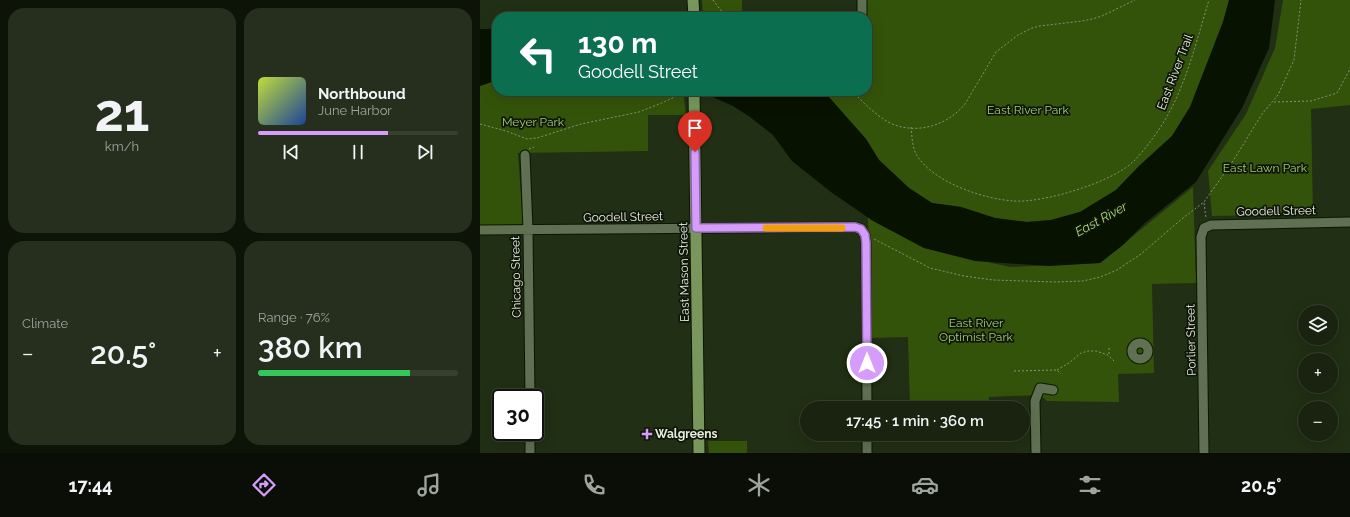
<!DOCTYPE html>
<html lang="en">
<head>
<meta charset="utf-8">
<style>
	body { margin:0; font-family:Raleway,sans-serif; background:#262f1d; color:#f1f3f6; height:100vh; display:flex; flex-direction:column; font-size:15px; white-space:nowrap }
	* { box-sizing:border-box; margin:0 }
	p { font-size:13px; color:#9fa49e }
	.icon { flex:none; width:22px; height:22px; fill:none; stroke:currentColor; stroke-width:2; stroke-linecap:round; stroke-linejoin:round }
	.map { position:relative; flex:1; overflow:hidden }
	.details { display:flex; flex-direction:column; gap:8px; padding:8px; background:#0e1308; width:480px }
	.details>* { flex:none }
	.hud { position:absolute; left:12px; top:12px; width:380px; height:84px; border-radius:16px; box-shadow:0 4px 16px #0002,0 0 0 1px #37402f; background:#0b6e4f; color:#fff; overflow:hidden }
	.controls { position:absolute; left:818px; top:305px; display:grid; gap:8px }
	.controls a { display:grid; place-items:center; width:40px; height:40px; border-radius:50%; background:#19230f; box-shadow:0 4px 16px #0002,0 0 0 1px #37402f; font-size:20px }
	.speed { position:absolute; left:12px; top:389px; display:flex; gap:8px; font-size:20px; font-weight:700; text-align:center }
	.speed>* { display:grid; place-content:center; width:52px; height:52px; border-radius:50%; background:#19230f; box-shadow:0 4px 16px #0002,0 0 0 1px #37402f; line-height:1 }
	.speed .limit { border:2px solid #111; border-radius:6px; background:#fff; color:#111 }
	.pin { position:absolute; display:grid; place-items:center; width:34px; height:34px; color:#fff; margin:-41px -17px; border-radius:50% 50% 50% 0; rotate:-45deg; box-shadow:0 0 4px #0007 }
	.pin .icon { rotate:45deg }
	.me { position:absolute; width:44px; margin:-22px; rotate:0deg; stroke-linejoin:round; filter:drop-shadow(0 0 3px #0008) }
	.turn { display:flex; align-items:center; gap:14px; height:84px; padding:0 20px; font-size:18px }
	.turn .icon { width:52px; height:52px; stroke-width:2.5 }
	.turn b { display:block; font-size:28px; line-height:34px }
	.big { font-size:30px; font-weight:600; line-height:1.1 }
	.details .card { flex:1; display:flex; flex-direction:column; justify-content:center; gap:6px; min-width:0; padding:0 14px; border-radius:16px; background:#262f1d }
	.details .dial { align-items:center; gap:0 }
	.dial b { font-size:52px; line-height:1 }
	.song { display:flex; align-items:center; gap:12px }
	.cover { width:48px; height:48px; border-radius:6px; background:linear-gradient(135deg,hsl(70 70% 55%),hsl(220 70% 35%)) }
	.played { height:4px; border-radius:2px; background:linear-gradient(90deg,#d59cfb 65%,#37402f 65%) }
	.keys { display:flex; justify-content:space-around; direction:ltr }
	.heat { display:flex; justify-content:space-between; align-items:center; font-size:22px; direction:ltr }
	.charge { height:6px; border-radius:3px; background:linear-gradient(90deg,#34c759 76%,#37402f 0) }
	.details .tiles { flex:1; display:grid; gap:8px; grid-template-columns:repeat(2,1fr) }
	.trip { position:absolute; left:320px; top:401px; width:230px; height:40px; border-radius:20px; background:#19230f; box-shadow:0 4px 16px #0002,0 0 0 1px #37402f; font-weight:600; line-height:40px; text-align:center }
	.dock { display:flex; height:64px; justify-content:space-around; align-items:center; background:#0a0e06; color:#9fa49e }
	.dock .icon { width:28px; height:28px }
	.dock .on { color:#d59cfb }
	.dock b { font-size:18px; color:#f1f3f6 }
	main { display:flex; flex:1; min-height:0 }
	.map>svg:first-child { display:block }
</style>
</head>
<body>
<main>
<section class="details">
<div class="tiles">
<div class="card dial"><b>21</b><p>km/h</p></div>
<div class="card">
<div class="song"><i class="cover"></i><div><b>Northbound</b><p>June Harbor</p></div></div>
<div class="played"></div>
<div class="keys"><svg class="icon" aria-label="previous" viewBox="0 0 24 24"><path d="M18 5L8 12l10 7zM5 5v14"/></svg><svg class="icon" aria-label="pause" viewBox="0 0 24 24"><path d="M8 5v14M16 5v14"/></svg><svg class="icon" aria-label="next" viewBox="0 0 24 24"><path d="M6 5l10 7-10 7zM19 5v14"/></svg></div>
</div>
<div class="card"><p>Climate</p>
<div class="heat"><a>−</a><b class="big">20.5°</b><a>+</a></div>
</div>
<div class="card"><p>Range · 76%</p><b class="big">380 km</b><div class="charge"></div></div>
</div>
</section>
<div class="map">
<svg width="870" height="453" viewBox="0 0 870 453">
	<rect width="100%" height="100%" fill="#212f14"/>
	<path fill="#34530a" d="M222 0H262V14L305 17H223Z
		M382 0H749L743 22 710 107 692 136 659 166 636 190 600 212 571 220 547 222 515 218 481 207 452 203 429 188 399 160 386 139 348 96 341 91H387V17H382Z
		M803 0H870V105L831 109 833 214 732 216 728 171 766 114 795 48Z
		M17 80V91H203L206 115H168V151L38 153 43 226H0V86Z
		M713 187 716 283 672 284 674 373 638 374 639 402 567 401 560 395 509 397V408H430L428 337 391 338 388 217 444 248 530 267 620 263Z
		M228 441H267V453H229Z"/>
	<path fill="#081201" d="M749 0H795L789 48 762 108 716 182 665 223 643 245 620 263 569 266 495 261 444 248 393 221 351 192 312 161 293 135 270 117 253 106 235 98 230 91H341L348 96 386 139 399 160 429 188 452 203 481 207 515 218 547 222 571 220 600 212 636 190 659 166 692 136 710 107 743 22Z
		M0 29H17V80L0 86Z"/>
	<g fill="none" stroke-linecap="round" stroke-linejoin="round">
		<g stroke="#0b1700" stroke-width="11">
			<path id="minor" d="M382 0V17
				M45 155 48 230 50 398
				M0 230 375 227 381 229 385 235 386 243 387 408
				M652 351a8 8 0 1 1 16 0a8 8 0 1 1-16 0Z
				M50 432V453
				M387 434V453
				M556 453 555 401 560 388 573 390
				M724 453 721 237 724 228 731 225 870 222"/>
		</g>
		<g stroke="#0b1700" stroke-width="13">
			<path id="major" d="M213 0 214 17
				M214 91 219 453"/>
		</g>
		<path stroke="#85917b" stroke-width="1" stroke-dasharray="2 2" stroke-linecap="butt" d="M233 0 246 17
			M372 91C384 103 395 115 410 123 436 135 467 126 485 104L516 52 538 35 552 28 560 26 602 21 612 19 622 16 655 0
			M794 102 831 101 857 93 870 69
			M0 124 26 131 47 139 57 138 101 124 159 112 184 102 205 92
			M431 127C432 136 432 146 436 154 452 182 503 199 534 201 564 203 634 182 655 160 668 146 681 128 690 111 708 77 718 36 729 0
			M49 149 54 147
			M724 203 726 218
			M394 239 450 268 484 276 513 280 575 282 603 281 620 277 637 270 661 254 703 218 724 202 753 161 782 114 798 95 814 60 821 0
			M629 354V347
			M577 370 589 363 601 353 608 351H616L628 355 635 362
			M534 371 577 370 581 374"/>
		<use href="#minor" stroke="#607052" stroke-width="9"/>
		<use href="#major" stroke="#79975d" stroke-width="11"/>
	</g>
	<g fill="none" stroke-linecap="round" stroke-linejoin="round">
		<g stroke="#8a65a3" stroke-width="10">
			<path id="route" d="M215 152 216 228 375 227 381 229 385 235 386 243 387 363"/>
		</g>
		<use href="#route" stroke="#d59cfb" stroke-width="7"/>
		<path stroke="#f59e0b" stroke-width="7" d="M286 228H362"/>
	</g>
	<path fill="#d59cfb" stroke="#0f1509" stroke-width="1.5" d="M165 428h4v4h4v4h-4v4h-4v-4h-4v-4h4z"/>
	<g text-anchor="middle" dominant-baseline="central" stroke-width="3.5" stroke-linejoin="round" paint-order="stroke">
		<g font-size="12" fill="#e6efde" stroke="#0f1509">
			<text transform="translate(695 72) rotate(-69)">East River Trail</text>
			<text transform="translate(796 211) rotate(-1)">Goodell Street</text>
			<text transform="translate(143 217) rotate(-1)">Goodell Street</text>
			<text transform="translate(204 272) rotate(-91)">East Mason Street</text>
			<text transform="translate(36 277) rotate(-91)">Chicago Street</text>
			<text transform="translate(711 340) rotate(-91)">Porlier Street</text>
		</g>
		<g font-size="12" fill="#9fd06e" stroke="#0f1509">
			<text x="548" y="110">East River Park</text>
			<text x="53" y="122">Meyer Park</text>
			<text x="785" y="168">East Lawn Park</text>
			<text x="496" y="323">East River<tspan x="496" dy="14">Optimist Park</tspan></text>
		</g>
		<g font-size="12" font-weight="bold" fill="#e6efde" stroke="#0f1509" text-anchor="start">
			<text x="175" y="434">Walgreens</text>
		</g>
		<g font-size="13" font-style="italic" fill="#aadc7a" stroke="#0f1509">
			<text transform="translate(621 219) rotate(-29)">East River</text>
		</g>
	</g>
</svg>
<div class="controls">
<a><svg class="icon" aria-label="layers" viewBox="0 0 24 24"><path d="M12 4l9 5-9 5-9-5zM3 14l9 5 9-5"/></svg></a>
<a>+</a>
<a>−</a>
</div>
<div class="speed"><div class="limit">30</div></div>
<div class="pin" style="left:215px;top:152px;background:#d93025"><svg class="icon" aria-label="arrive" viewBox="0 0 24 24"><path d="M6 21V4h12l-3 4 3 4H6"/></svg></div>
<svg class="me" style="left:387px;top:363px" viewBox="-20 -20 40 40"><circle r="17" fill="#d59cfb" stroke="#fff" stroke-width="3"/><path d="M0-11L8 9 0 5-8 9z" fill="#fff"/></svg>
<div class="trip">17:45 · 1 min · 360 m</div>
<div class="hud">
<div class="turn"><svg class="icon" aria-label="left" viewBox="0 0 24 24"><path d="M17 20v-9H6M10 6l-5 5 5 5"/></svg><div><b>130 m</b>Goodell Street</div></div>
</div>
</div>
</main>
<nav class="dock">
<b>17:44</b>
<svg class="icon on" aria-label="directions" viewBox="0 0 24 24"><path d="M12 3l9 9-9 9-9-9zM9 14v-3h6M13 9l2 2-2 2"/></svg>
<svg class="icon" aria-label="music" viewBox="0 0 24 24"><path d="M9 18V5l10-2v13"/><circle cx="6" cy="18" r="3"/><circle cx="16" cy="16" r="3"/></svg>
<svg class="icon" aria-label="phone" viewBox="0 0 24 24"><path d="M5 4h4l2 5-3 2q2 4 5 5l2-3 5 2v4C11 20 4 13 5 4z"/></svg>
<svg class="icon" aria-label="climate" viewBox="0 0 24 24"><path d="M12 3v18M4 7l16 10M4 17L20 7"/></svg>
<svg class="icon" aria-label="car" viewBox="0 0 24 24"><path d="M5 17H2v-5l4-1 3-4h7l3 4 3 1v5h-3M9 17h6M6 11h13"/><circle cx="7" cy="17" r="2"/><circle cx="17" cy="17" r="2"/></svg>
<svg class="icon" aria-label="filters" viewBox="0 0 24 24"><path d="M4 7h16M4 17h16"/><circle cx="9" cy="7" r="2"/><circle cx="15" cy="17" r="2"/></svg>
<b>20.5°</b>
</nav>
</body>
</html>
